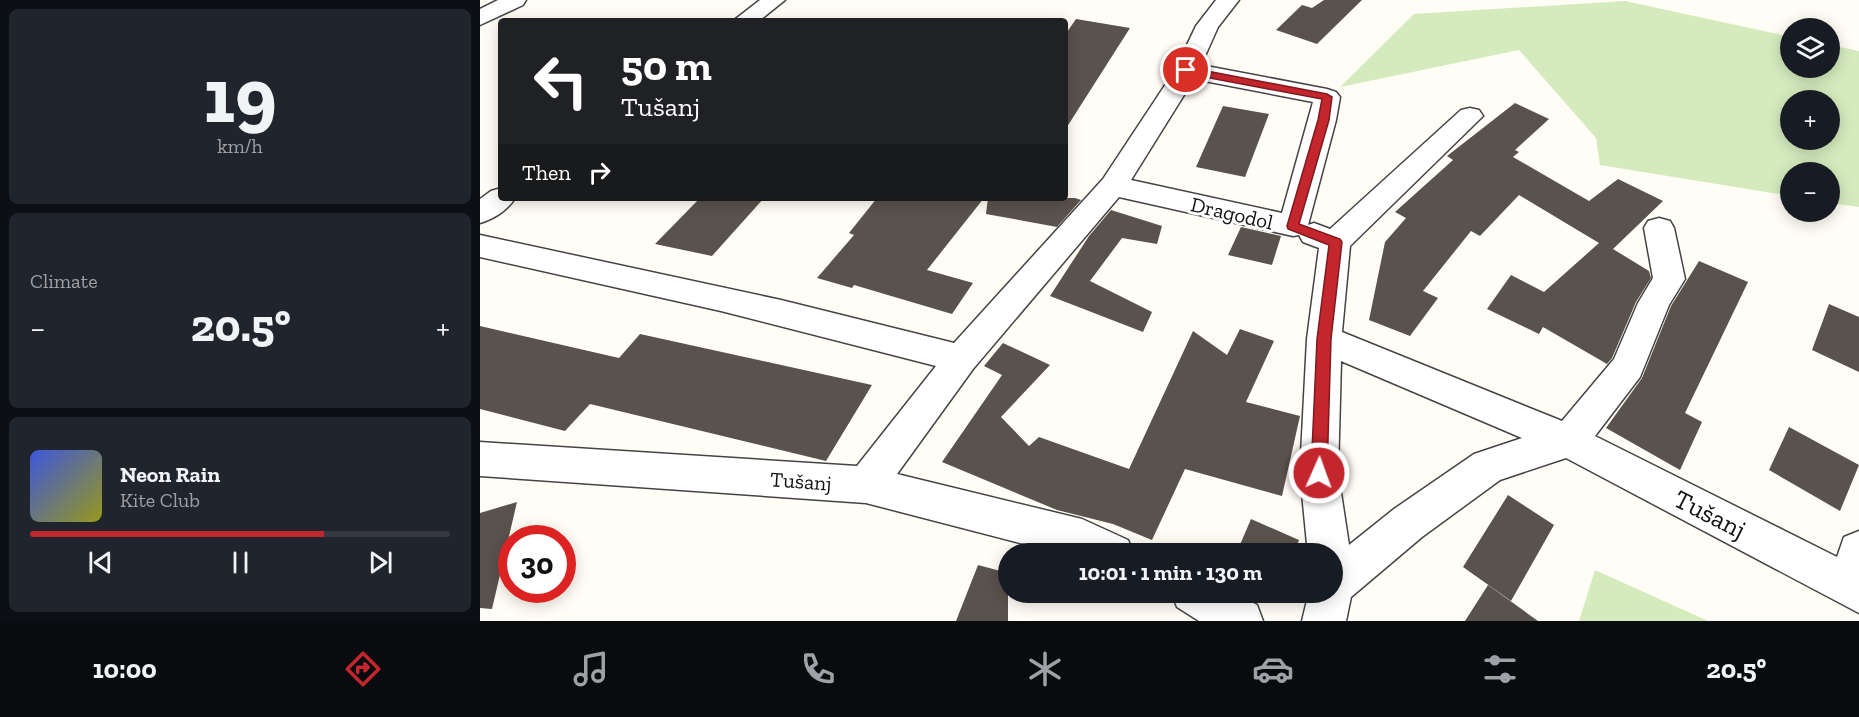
<!DOCTYPE html>
<html lang="en">
<head>
<meta charset="utf-8">
<style>
	body { margin:0; font-family:"Zilla Slab",serif; background:#20242c; color:#f1f3f6; height:100vh; display:flex; flex-direction:column; font-size:22px; white-space:nowrap }
	* { box-sizing:border-box; margin:0 }
	p { font-size:20px; color:#9ea1a6 }
	.icon { flex:none; width:33px; height:33px; fill:none; stroke:currentColor; stroke-width:2; stroke-linecap:round; stroke-linejoin:round }
	.map { position:relative; flex:1; overflow:hidden }
	.details { display:flex; flex-direction:column; gap:9px; padding:9px; background:#0d0f14; width:480px }
	.details>* { flex:none }
	.guide { position:absolute; left:18px; top:18px; width:570px; height:183px; border-radius:6px; box-shadow:0 3px 15px #0003; background:#202124; color:#fff; overflow:hidden }
	.fabs { position:absolute; left:1300px; top:18px; display:grid; gap:12px }
	.fabs a { display:grid; place-items:center; width:60px; height:60px; border-radius:50%; background:#171b24; box-shadow:0 3px 15px #0003; font-size:30px }
	.speed { position:absolute; left:18px; top:525px; display:flex; gap:12px; font-size:30px; font-weight:700; text-align:center }
	.speed>* { display:grid; place-content:center; width:78px; height:78px; border-radius:50%; background:#171b24; box-shadow:0 3px 15px #0003; line-height:1 }
	.speed .limit { border:9px solid #d22; background:#fff; color:#111 }
	.pin { position:absolute; display:grid; place-items:center; width:51px; height:51px; color:#fff; margin:-26px; border:3px solid #fff; border-radius:50%; box-shadow:0 2px 6px #0007 }
	.me { position:absolute; width:66px; margin:-33px; rotate:2deg; stroke-linejoin:round; filter:drop-shadow(0 0 4px #0008) }
	.turn { display:flex; align-items:center; gap:21px; height:126px; padding:0 24px; font-size:27px }
	.turn .icon { width:78px; height:78px; stroke-width:2.5 }
	.turn b { display:block; font-size:42px; line-height:51px }
	.then { display:flex; align-items:center; height:57px; padding:0 24px; background:#0003; gap:12px; font-size:22px }
	.big { font-size:45px; font-weight:700; line-height:1.1 }
	.details .widget { flex:1; display:flex; flex-direction:column; justify-content:center; gap:9px; min-width:0; padding:0 21px; border-radius:9px; background:#20242c }
	.details .dial { align-items:center; gap:0 }
	.dial b { font-size:78px; line-height:1 }
	.song { display:flex; align-items:center; gap:18px }
	.cover { width:72px; height:72px; border-radius:9px; background:linear-gradient(135deg,hsl(230 70% 55%),hsl(60 70% 35%)) }
	.played { height:6px; border-radius:3px; background:linear-gradient(90deg,#c4262e 70%,#363941 70%) }
	.keys { display:flex; justify-content:space-around; direction:ltr }
	.heat { display:flex; justify-content:space-between; align-items:center; font-size:33px; direction:ltr }
	.trip { position:absolute; left:518px; top:543px; width:345px; height:60px; border-radius:30px; background:#171b24; box-shadow:0 3px 15px #0003; font-weight:700; line-height:60px; text-align:center }
	.tab-bar { display:flex; height:96px; justify-content:space-around; align-items:center; background:#090b0e; color:#9ea1a6 }
	.tab-bar .icon { width:42px; height:42px }
	.tab-bar .current { color:#c4262e }
	.tab-bar b { font-size:27px; color:#f1f3f6 }
	main { display:flex; flex:1; min-height:0 }
	.map>svg:first-child { display:block }
</style>
</head>
<body>
<main>
<section class="details">
<div class="widget dial"><b>19</b><p>km/h</p></div>
<div class="widget"><p>Climate</p>
<div class="heat"><a>−</a><b class="big">20.5°</b><a>+</a></div>
</div>
<div class="widget">
<div class="song"><i class="cover"></i><div><b>Neon Rain</b><p>Kite Club</p></div></div>
<div class="played"></div>
<div class="keys"><svg class="icon" aria-label="previous" viewBox="0 0 24 24"><path d="M18 5L8 12l10 7zM5 5v14"/></svg><svg class="icon" aria-label="pause" viewBox="0 0 24 24"><path d="M8 5v14M16 5v14"/></svg><svg class="icon" aria-label="next" viewBox="0 0 24 24"><path d="M6 5l10 7-10 7zM19 5v14"/></svg></div>
</div>
</section>
<div class="map">
<svg width="1379" height="621" viewBox="0 0 1379 621">
	<rect width="100%" height="100%" fill="#fffdf5"/>
	<path fill="#d5ebbd" fill-rule="evenodd" d="M1145 1 1311 37V68H1350V45L1379 51V207L1350 203V172H1311V196L1120 165 1116 138 1039 50 860 87 934 14ZM1311 100H1350V140H1311Z
		M1115 570 1228 621H1099Z"/>
	<path fill="#5a524d" d="M844 0H882L837 44 796 30 822 5 832 8Z
		M596 19 650 28 585 130V35Z
		M1035 103 1069 119 1035 150 1039 152 1033 157 1109 201 1138 179 1183 201 1133 249 1169 271 1171 278 1156 302 1132 358 1127 364 1063 327 1059 334 1007 309 1031 275 1064 292 1119 243 1039 195 1000 236 991 231 943 291 958 298 930 336 889 320 905 242 926 218 915 212 973 160 967 156Z
		M743 106 789 114 765 177 716 167Z
		M220 198H284L232 256 175 244Z
		M397 198H504L447 270 493 283 472 314 374 285 372 288 337 278 374 235 369 233Z
		M508 198H595L601 200 577 227 506 214Z
		M631 210 682 226 677 244 642 238 610 281 672 312 663 332 570 296 609 236Z
		M761 227 801 236 792 265 748 255Z
		M1219 261 1268 282 1205 413 1222 422 1200 470 1126 428 1162 378 1191 306Z
		M1349 304 1379 317V372L1332 350Z
		M0 326 139 358 160 334 392 385 346 461 110 404 85 431 0 409Z
		M760 329 794 341 766 402 820 416 802 496 705 469 672 540 633 524 577 510 462 462 522 375 504 366 523 343 570 365 521 417 549 446 559 437 649 469 713 331 747 355Z
		M1309 427 1379 465 1360 511 1289 470Z
		M1028 495 1074 525 1031 601 983 567Z
		M37 502 12 609 0 608V513Z
		M771 519 819 540 814 554H756Z
		M498 565 528 573V621H476Z
		M1008 585 1058 621H985Z"/>
	<g fill="none" stroke-linecap="round" stroke-linejoin="round">
		<g stroke="#444" stroke-width="3">
			<path id="minor" d="M18 0H46L43 5 0 25V9Z
				M280 0H305L279 21H253Z
				M736 0H759L738 27 721 65 847 89 856 92 860 97 856 120 828 225 834 223 850 229 981 110 990 108 999 110 1003 116 870 246 862 332 1082 421 1134 359 1158 303 1173 278 1164 228 1168 221 1179 218 1190 221 1194 228 1205 279 1189 305 1160 377 1115 436 1357 557 1364 537 1379 531V613L1086 458 1020 480 942 537 871 597 866 621H822L829 592H852V554H828L820 473 827 339 839 248 823 242 819 235 813 236 639 197 493 369 417 474 602 519 648 540 654 554H582L386 503 0 476V442L377 466 456 366 241 311 0 257V235L301 300 474 343 623 179 695 70 716 26ZM714 79 833 102 802 213 651 180ZM861 361 1042 438 994 454 914 509 869 545 858 473Z
				M21 188V198H35C28 210 14 219 0 223V199L11 191Z
				M691 592H754L777 605 783 621H719L697 607Z"/>
		</g>
		<use href="#minor" fill="#fff" fill-rule="evenodd"/>
	</g>
	<path fill="#c4262e" stroke="#7f191e" stroke-width="1.5" d="M706 67 847 94 852 97 849 120 819 224 860 239 862 242 851 339 847 473 844 478 839 480 833 478 831 473 837 339 849 245 808 229 807 226 838 120 842 99 703 73V68Z"/>
	<g text-anchor="middle" dominant-baseline="central" stroke-width="6" stroke-linejoin="round" paint-order="stroke">
		<g font-size="21" fill="#111" stroke="#fff">
			<text transform="translate(752 213) rotate(13)">Dragodol</text>
			<text transform="translate(321 481) rotate(4)">Tušanj</text>
		</g>
		<g font-size="26" fill="#111" stroke="#fff">
			<text transform="translate(1230 514) rotate(27)">Tušanj</text>
		</g>
	</g>
</svg>
<div class="fabs">
<a><svg class="icon" aria-label="layers" viewBox="0 0 24 24"><path d="M12 4l9 5-9 5-9-5zM3 14l9 5 9-5"/></svg></a>
<a>+</a>
<a>−</a>
</div>
<div class="speed"><div class="limit">30</div></div>
<div class="pin" style="left:706px;top:70px;background:#d93025"><svg class="icon" aria-label="arrive" viewBox="0 0 24 24"><path d="M6 21V4h12l-3 4 3 4H6"/></svg></div>
<svg class="me" style="left:839px;top:473px" viewBox="-20 -20 40 40"><circle r="17" fill="#c4262e" stroke="#fff" stroke-width="3"/><path d="M0-11L8 9 0 5-8 9z" fill="#fff"/></svg>
<div class="trip">10:01 · 1 min · 130 m</div>
<div class="guide">
<div class="turn"><svg class="icon" aria-label="left" viewBox="0 0 24 24"><path d="M17 20v-9H6M10 6l-5 5 5 5"/></svg><div><b>50 m</b>Tušanj</div></div>
<div class="then">Then<svg class="icon" aria-label="right" viewBox="0 0 24 24"><path d="M7 20v-9h11M14 6l5 5-5 5"/></svg></div>
</div>
</div>
</main>
<nav class="tab-bar">
<b>10:00</b>
<svg class="icon current" aria-label="directions" viewBox="0 0 24 24"><path d="M12 3l9 9-9 9-9-9zM9 14v-3h6M13 9l2 2-2 2"/></svg>
<svg class="icon" aria-label="music" viewBox="0 0 24 24"><path d="M9 18V5l10-2v13"/><circle cx="6" cy="18" r="3"/><circle cx="16" cy="16" r="3"/></svg>
<svg class="icon" aria-label="phone" viewBox="0 0 24 24"><path d="M5 4h4l2 5-3 2q2 4 5 5l2-3 5 2v4C11 20 4 13 5 4z"/></svg>
<svg class="icon" aria-label="climate" viewBox="0 0 24 24"><path d="M12 3v18M4 7l16 10M4 17L20 7"/></svg>
<svg class="icon" aria-label="car" viewBox="0 0 24 24"><path d="M5 17H2v-5l4-1 3-4h7l3 4 3 1v5h-3M9 17h6M6 11h13"/><circle cx="7" cy="17" r="2"/><circle cx="17" cy="17" r="2"/></svg>
<svg class="icon" aria-label="filters" viewBox="0 0 24 24"><path d="M4 7h16M4 17h16"/><circle cx="9" cy="7" r="2"/><circle cx="15" cy="17" r="2"/></svg>
<b>20.5°</b>
</nav>
</body>
</html>
